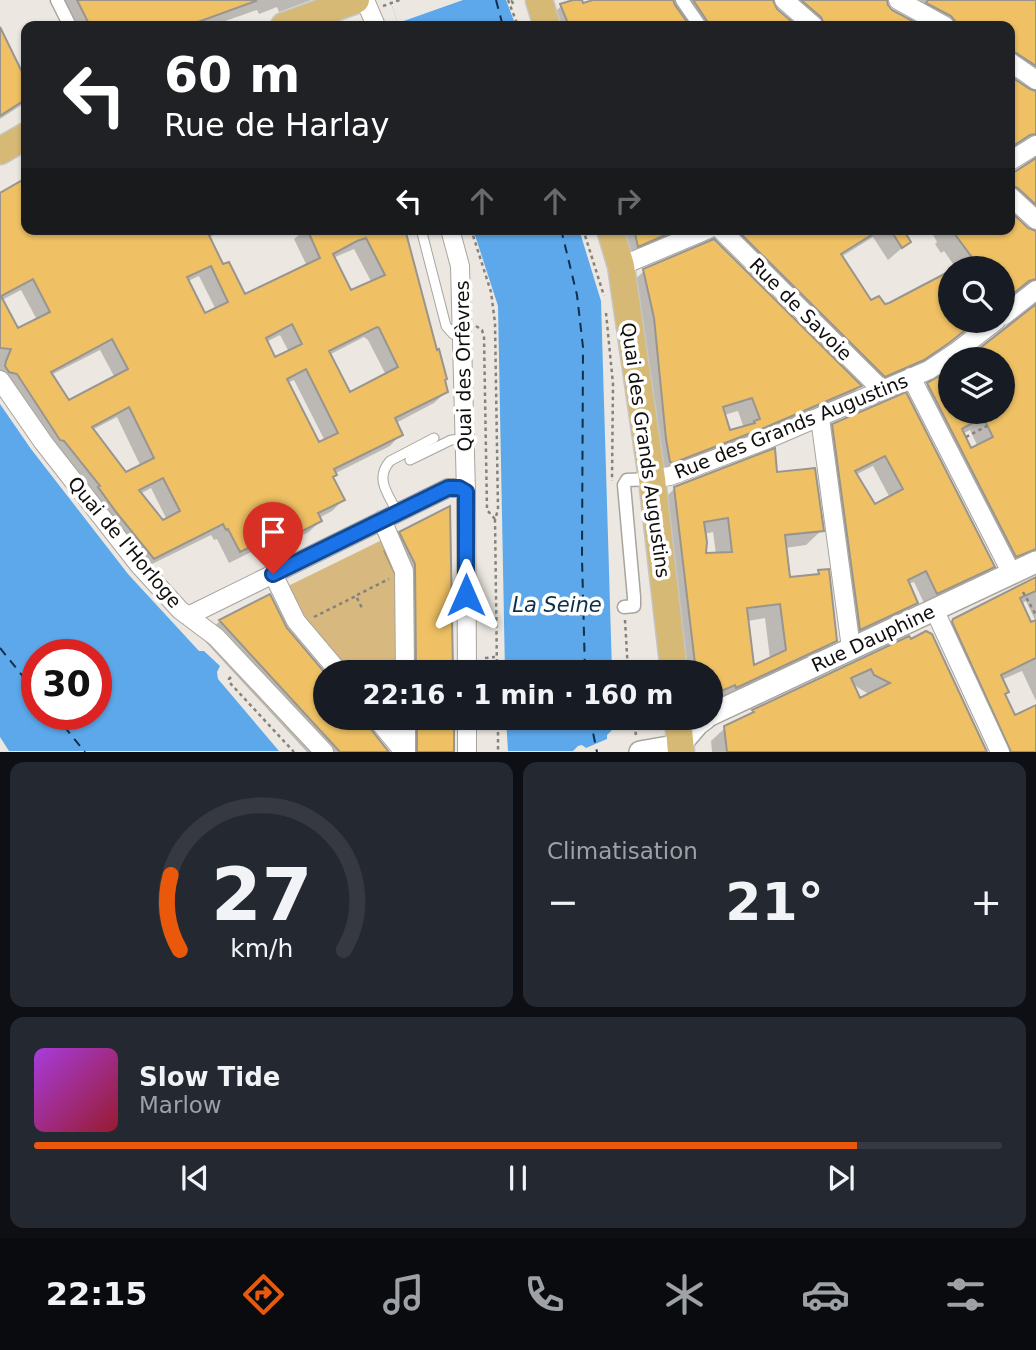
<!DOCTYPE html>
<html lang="fr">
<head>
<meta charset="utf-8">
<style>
	body { margin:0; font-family:"DejaVu Sans",sans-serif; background:#242831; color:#f1f3f6; height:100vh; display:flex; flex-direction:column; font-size:26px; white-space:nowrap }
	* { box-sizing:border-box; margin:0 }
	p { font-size:23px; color:#9ea1a6 }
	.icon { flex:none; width:38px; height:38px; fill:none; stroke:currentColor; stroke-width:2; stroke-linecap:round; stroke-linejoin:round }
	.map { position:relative; height:752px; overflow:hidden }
	.details { display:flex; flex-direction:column; gap:10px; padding:10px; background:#0d0f14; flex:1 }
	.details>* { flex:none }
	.hud { position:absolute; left:21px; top:21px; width:994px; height:214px; border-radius:14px; box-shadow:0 2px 5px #0004; background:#202124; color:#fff; overflow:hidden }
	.fabs { position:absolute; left:938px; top:256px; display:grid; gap:14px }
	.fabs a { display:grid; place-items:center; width:77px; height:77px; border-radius:50%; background:#171b24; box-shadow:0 2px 5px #0004; font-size:35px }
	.speed { position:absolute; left:21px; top:639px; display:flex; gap:14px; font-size:35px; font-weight:700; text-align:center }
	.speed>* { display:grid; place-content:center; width:91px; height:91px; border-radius:50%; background:#171b24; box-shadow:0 2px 5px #0004; line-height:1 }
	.speed .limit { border:10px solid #d22; background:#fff; color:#111 }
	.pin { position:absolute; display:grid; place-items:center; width:60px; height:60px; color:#fff; margin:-72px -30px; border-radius:50% 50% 50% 0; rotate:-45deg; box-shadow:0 0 7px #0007 }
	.pin .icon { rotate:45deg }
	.me { position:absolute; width:77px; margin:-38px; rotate:0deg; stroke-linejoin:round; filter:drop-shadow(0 0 5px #0008) }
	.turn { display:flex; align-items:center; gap:24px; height:147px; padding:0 28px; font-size:32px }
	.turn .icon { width:91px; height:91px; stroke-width:2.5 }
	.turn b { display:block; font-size:49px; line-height:60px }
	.lanes { display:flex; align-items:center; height:66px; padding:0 28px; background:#0003; justify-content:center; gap:35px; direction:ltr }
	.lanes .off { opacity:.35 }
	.big { font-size:52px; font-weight:700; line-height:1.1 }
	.details .widget { flex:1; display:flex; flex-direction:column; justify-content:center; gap:10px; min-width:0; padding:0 24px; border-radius:14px; background:#242831 }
	.details .dial { align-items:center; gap:0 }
	.dial svg { height:182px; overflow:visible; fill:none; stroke:#363941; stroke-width:7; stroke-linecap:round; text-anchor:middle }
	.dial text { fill:#f1f3f6; stroke:none }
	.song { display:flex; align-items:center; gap:21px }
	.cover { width:84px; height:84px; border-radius:10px; background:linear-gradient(135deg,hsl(280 70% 55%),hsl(350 70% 35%)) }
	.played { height:7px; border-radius:4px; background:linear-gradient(90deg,#ea580c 85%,#363941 85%) }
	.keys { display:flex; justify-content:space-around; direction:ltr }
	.heat { display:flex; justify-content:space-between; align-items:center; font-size:38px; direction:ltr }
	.details .tiles { flex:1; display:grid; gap:10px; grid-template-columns:1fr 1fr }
	.widget:last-child { grid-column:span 2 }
	.trip { position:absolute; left:313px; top:660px; width:410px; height:70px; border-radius:35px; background:#171b24; box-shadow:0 2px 5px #0004; font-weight:700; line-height:70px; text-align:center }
	.dock { display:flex; height:112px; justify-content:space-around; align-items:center; background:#090b0e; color:#9ea1a6 }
	.dock .icon { width:49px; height:49px }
	.dock .selected { color:#ea580c }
	.dock b { font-size:32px; color:#f1f3f6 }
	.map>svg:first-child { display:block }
</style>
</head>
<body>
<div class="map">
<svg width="1036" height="752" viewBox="0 0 1036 752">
	<rect width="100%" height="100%" fill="#ece8e1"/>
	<path fill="#d7b87f" d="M382 540 396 569 398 672H347L302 617 286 587Z"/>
	<path fill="#5ca8ea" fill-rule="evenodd" d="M390 0H506L516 26H399Z
		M473 229H579L601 301 612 672H505L498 306Z
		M0 404 31 449 128 574 199 651H204L220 666 217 672 218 679 279 751H9L0 737ZM37 654H96V714H37Z
		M506 718H613L614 728 619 751H508Z"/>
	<path fill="#ece8e1" d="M390 0H463L398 23Z
		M612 730H618L622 752 573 751 578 746 582 745 586 748 607 739V735Z"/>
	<path fill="#0003" fill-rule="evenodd" d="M54 0H312L279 12 277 7 259 14 257 10 211 26H68Z
		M578 0H580L582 6 598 0H771L775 10 794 26H550L548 19 561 6Z
		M776 0H885L891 11 918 26H803L778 4 773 3Z
		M920 0H1036V93L1030 84 1010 71V26H930L914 17Z
		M0 33 26 84V100L20 106 0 119Z
		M1010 78 1029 91 1036 94V577L1035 571 1002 569 915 398 928 385 950 371V411H1003V359L1034 308V302L1025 292 1014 294 1003 303V268H956L944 251 941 253 935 244 937 242 930 229H1010V213L1028 230 1033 231 1031 226 1010 206V175L1034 161 1035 158 1029 148 1010 151ZM970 430 978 447 971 451 962 434Z
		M26 180V229H224L208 238 222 266 244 296 307 266 294 239 299 235 296 229H403L446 392 434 403 396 423 401 434 390 446 334 474 332 477 343 500 332 511 319 518 320 521 309 532 259 557 255 550 229 563 217 539 214 540 211 535 142 569 0 384V195ZM354 249 372 283 350 293 333 258ZM199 276 216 310 205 315 188 281ZM21 290 37 320 18 330 2 300ZM280 335 289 352 274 359 266 342ZM364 337 368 340 386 375 349 395 329 355ZM100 350 115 378 69 403 51 375ZM294 380 325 441 318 445 287 383ZM117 417 141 467 126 475 92 430ZM151 488 167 520 162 522 140 494Z
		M619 229H679L667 241 625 259Z
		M730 229H906L904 233 909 242 888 260 873 237 841 257 871 302 884 307 950 273V320H980L934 356 908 373 871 389Z
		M644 271 860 386 846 400 658 476 629 285ZM738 411 744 428 729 432 724 415Z
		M905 394 993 566 982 578 925 605 914 582 908 584 916 602 904 614 849 640 821 437 833 425ZM873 466 890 498 874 506 855 475Z
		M776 474 822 530 806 545 785 548 788 579 815 576 819 572 835 640 820 656 721 702 719 699 710 703V672H679L659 504 675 488ZM713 532 716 554H704V534ZM765 618 770 659 752 668 747 621Z
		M449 509 451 672H399L398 582 383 551 400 533Z
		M1036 579V701L1022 671 1001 680 1003 694 1014 717 1036 707V752H993L940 634 954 620ZM1026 601 1036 622 1030 624 1021 604Z
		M270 597 326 718H360L387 752H307L202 638 220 621Z
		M908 638 985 752H712L711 741 725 728 747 717 753 711ZM851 683 870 695 859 700Z
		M400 718H451L452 752H400Z"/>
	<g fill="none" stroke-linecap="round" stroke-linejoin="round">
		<path stroke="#0f2f4a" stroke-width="2" stroke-dasharray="9 7" stroke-linecap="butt" d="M496 0 503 26
			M561 229 577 295 583 347 582 558 585 672
			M0 648 37 694
			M54 714 85 752
			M590 718 597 752"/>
	</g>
	<path fill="#efc164" stroke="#99958e" stroke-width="2" fill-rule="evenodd" d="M77 0H255L256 1 187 26H90Z
		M573 0H582L583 3 593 0H673L675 5 690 26H569L560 4Z
		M693 0H773L777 9 797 26H709L707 21Z
		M801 0H887L888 5 892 10 922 26H825L821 17Z
		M928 0H1036V66L1016 53 1010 51V26H956L955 21 951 16 926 3Z
		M0 27 26 80V99L0 116Z
		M1010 76 1030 89 1036 91V134L1030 135 1010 148Z
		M1036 158V205L1018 188 1010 185V172L1016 171Z
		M26 178V229H206L223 264 229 262 245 294 320 258 307 229H405L437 350 439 349 447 379 445 380 448 392 395 418 403 435 334 469 337 475 333 477 345 500 318 513 322 521 271 547 267 539 240 552 228 529 226 530 223 524 154 559 116 512 98 487 100 486 64 441 60 440 17 374 9 372 5 366 6 361 11 349 0 348V193ZM366 238 385 275 351 290 333 254 357 241ZM211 266 228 302 205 313 187 277ZM33 279 50 312 18 328 1 296ZM292 324 302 344 275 357 266 338ZM377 327 379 328 398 367 350 392 329 351ZM112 339 128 369 69 400 51 372ZM306 369 338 433 319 442 287 379ZM129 407 154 458 126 472 92 427ZM163 478 180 511 163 520 139 490Z
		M1010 211 1028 228 1036 231V279L1029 281 1003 302V268H958L974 260 951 229H1010Z
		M634 229H679L638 247Z
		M736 229H881L841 254 871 300 879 296 885 304 889 303 950 271V320H978L949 343 924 360 885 377Z
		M890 229H903L911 242 902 248Z
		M714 239 862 386 764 428 673 463 670 462 666 439 654 318 643 269ZM752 398 760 419 754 421 755 423 730 430 723 407Z
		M1036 304V549L1016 557 927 383 950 370V411H1003V359H966ZM983 417 993 437 971 448 962 429Z
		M906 392 995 567 937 594 926 571 908 580 918 603 860 630 832 424ZM885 456 903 489 875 504 855 471Z
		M775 448 777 472 815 468 824 531 785 535 790 577 819 574 818 570 829 569 837 641 736 688 735 685 710 696V672H696L674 487ZM728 518 732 552 706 553 707 542 704 522ZM780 604 786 650 754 665 747 608Z
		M450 506 453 672H416L415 564 399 532Z
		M1036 577V591L1020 598 1031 622 1036 620V658L1001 675 1009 692 1005 694 1015 715 1036 705V752H1011L952 622 953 619Z
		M270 594 287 628 326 674V718H362L389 752H340L219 620Z
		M926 631 932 634 987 752H727L724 726 754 712 752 710 909 636 911 639ZM871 669 874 675 890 683 860 698 851 678Z
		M417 718H454V752H417Z"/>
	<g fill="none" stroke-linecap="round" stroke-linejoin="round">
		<g stroke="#a8a59e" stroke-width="11">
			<path id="service" d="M421 229 446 326 453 334 462 337
				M410 460 451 440 465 439
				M397 512C389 495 374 479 390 461L434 438"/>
		</g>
		<g stroke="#a8a59e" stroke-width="15">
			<path id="pedestrian" d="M57 0 70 26
				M682 0 700 26
				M624 607 634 606V597L624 485 627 480 652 479"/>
		</g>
		<g stroke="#a8a59e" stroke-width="20">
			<path id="minor" d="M365 0 376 26
				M784 0 814 26
				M898 0 945 26
				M1010 62 1036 80
				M1010 161 1036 145
				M1010 196 1036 220
				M450 229 460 266 466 492 467 672
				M720 229 882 390
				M621 266 709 229
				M1003 316 1036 290
				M911 377 1011 572
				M0 380 43 442 139 565 180 610 216 637 324 752
				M820 418 851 648
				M652 479 670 476 768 439 929 370 956 352 997 320
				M382 520 404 571 405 672
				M273 574 296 621 339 672
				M934 609 1000 752
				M188 616 448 488H459L466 492
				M376 718 404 752
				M406 718V752
				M467 718V752"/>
		</g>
		<g stroke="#a8a59e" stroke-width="24">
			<path id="tertiary" d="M710 715 1036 562
				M640 752 680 745 698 724 706 718"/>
		</g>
		<g stroke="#c6c5c5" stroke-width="29">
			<path id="primary" d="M539 0 547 26
				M284 26 356 0
				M0 151 26 136
				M610 229 621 266 652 479 674 672
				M678 718 681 752"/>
		</g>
		<path stroke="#85827e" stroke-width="2.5" stroke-dasharray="3.5 3.5" stroke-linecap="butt" d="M508 0 518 26
			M513 4 512 1 515 0
			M383 6 400 0
			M471 229 491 292 495 323 498 510 495 519 497 672
			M583 229 604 296
			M606 313 613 384 612 481
			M476 326 482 330 484 337 487 510 495 519
			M966 437 987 426
			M1023 592 1036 615
			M357 595 389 579
			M314 617 356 596 362 608
			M625 620 628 672
			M485 672V658L495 657
			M231 677 229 679 230 683 294 752
			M498 718V752
			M633 718 636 735"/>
		<use href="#service" stroke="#fff" stroke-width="9"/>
		<use href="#pedestrian" stroke="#fff" stroke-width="12"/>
		<use href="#minor" stroke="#fff" stroke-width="18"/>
		<use href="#tertiary" stroke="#fff" stroke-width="21"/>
		<use href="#primary" stroke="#d5b975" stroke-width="26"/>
	</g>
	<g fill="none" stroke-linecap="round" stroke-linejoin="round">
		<g stroke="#114b97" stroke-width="18">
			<path id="route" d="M273 574 448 488H459L466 492V595"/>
		</g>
		<use href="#route" stroke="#1a73e8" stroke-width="12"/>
	</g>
	<g text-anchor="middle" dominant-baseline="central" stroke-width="7" stroke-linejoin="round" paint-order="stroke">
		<g font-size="19" fill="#100e0c" stroke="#fff">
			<text transform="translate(801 309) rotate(45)">Rue de Savoie</text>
			<text transform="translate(463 366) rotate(-91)">Quai des Orfèvres</text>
			<text transform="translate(791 426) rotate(-22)">Rue des Grands Augustins</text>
			<text transform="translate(646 450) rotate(82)">Quai des Grands Augustins</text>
			<text transform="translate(125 542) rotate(50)">Quai de l'Horloge</text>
			<text transform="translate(873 638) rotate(-25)">Rue Dauphine</text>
		</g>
		<g font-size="21" font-style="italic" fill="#0f2f4a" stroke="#fff">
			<text x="557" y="605">La Seine</text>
		</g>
	</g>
</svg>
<div class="fabs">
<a><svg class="icon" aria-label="search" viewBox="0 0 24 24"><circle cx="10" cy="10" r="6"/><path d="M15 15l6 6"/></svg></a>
<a><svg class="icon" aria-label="layers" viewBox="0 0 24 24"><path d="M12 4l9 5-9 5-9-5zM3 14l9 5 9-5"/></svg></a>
</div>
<div class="speed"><div class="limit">30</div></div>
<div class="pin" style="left:273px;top:574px;background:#d93025"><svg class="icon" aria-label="arrive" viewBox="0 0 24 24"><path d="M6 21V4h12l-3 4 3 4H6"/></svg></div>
<svg class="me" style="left:466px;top:595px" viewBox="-20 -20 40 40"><path d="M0-17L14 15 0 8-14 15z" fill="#1a73e8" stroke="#fff" stroke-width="4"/></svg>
<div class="trip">22:16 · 1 min · 160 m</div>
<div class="hud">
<div class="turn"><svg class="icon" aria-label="left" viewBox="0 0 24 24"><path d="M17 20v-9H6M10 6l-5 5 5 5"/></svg><div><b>60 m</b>Rue de Harlay</div></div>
<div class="lanes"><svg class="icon" aria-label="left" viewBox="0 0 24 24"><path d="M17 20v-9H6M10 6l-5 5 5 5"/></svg><svg class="icon off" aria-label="ahead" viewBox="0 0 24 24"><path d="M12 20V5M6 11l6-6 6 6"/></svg><svg class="icon off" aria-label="ahead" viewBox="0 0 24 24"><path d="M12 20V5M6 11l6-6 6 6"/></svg><svg class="icon off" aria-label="right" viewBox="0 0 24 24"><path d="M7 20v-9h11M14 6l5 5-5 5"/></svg></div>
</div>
</div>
<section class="details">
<div class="tiles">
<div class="widget dial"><svg viewBox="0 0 100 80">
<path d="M14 69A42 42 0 1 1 86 69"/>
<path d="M14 69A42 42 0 0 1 10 36" stroke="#ea580c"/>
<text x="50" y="56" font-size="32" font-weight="700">27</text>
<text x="50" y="72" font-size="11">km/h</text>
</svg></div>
<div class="widget"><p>Climatisation</p>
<div class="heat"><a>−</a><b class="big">21°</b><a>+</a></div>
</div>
<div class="widget">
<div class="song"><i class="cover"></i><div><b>Slow Tide</b><p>Marlow</p></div></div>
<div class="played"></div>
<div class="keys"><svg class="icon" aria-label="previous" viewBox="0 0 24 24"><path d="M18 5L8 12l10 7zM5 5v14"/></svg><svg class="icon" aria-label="pause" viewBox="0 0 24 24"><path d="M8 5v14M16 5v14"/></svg><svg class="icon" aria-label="next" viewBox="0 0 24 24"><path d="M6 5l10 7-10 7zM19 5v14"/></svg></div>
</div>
</div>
</section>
<nav class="dock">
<b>22:15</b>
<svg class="icon selected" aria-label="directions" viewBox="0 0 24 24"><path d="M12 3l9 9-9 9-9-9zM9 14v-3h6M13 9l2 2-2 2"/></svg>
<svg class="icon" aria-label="music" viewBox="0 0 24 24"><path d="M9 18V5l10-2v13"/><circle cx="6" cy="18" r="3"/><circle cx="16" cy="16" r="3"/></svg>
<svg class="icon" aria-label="phone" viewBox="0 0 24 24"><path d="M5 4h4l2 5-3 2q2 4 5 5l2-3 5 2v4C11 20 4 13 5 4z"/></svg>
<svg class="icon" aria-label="climate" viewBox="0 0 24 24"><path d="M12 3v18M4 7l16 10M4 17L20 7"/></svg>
<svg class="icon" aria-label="car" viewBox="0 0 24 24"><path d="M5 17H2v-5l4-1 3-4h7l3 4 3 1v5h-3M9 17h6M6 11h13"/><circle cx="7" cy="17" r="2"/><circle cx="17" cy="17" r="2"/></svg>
<svg class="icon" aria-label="filters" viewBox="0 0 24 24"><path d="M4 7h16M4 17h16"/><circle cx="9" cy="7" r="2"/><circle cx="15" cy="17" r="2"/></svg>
</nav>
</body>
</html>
